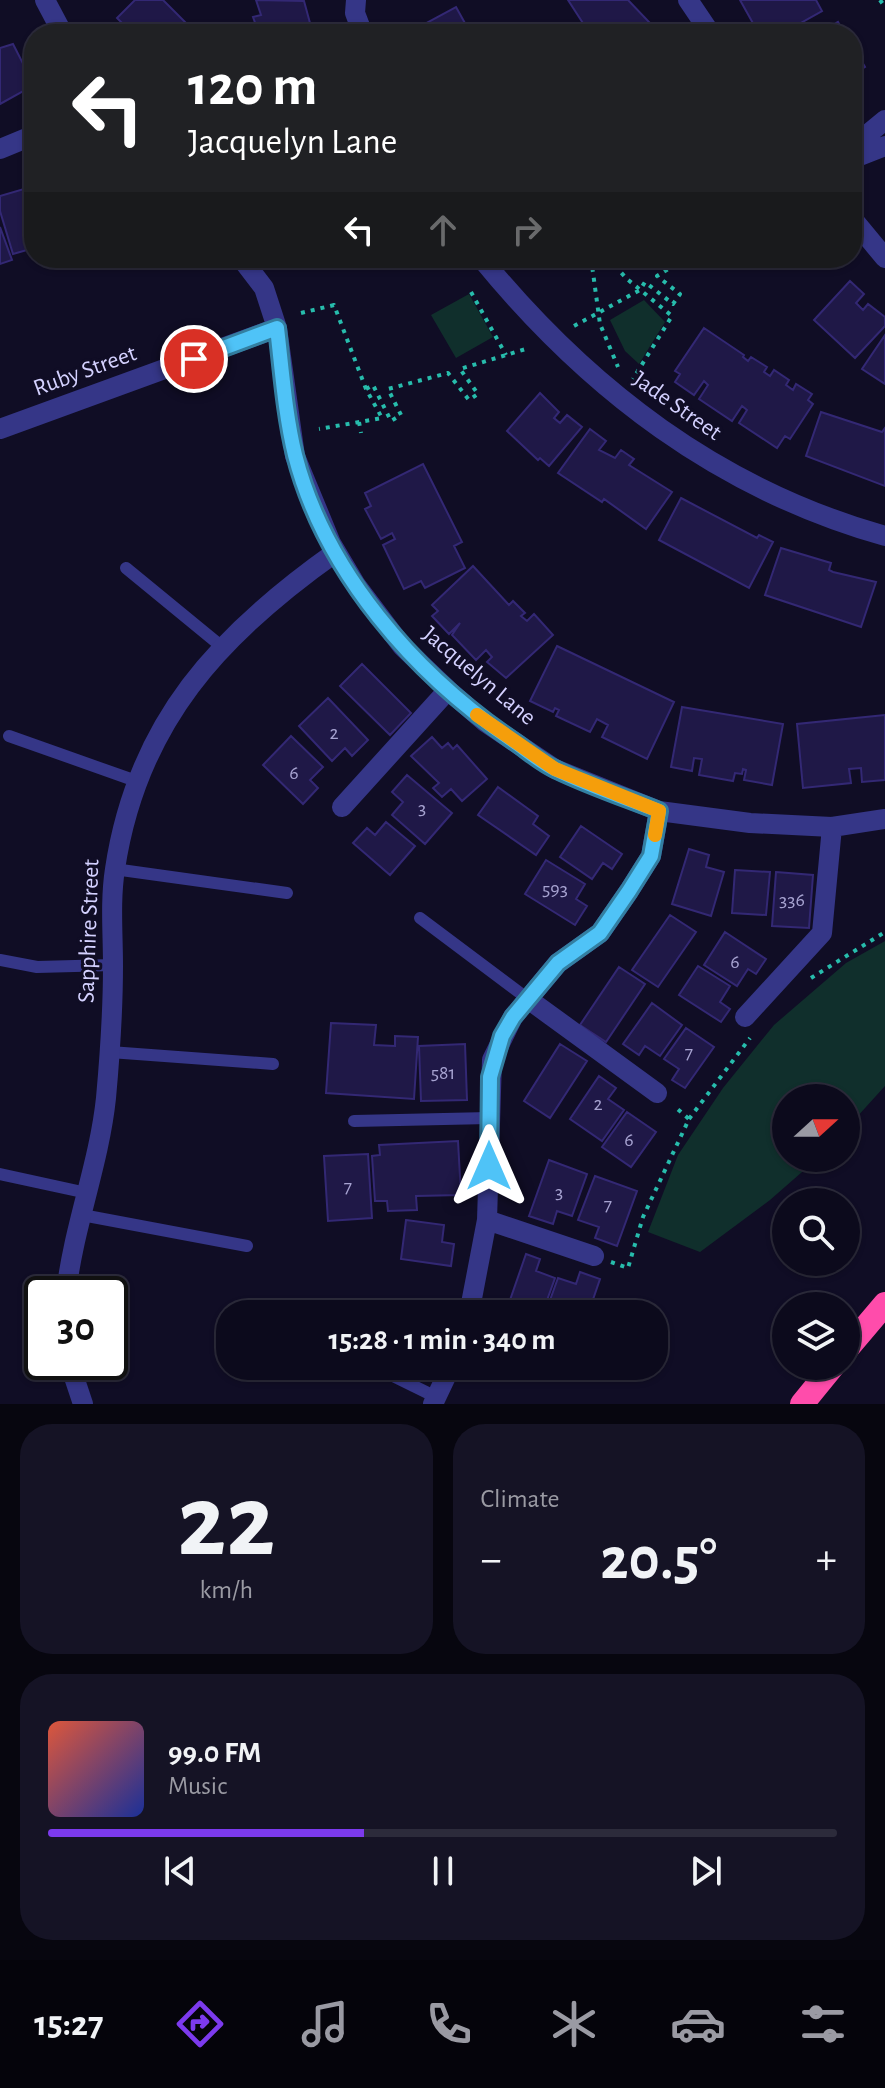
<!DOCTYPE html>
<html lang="en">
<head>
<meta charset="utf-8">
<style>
	body { margin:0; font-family:"Alegreya Sans",sans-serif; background:#151325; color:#f1f3f6; height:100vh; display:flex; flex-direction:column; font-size:30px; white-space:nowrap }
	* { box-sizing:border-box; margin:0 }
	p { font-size:26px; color:#9a9aa3 }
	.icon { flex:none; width:44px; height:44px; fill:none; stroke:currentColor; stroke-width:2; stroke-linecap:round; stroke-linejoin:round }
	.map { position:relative; height:1404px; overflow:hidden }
	.details { display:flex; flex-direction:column; gap:20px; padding:20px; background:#07060f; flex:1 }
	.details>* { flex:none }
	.top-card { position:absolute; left:24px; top:24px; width:838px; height:244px; border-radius:32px; box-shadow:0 2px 6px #0004,0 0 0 2px #2c2b3b; background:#202124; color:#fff; overflow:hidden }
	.needle { width:52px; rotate:69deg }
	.controls { position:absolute; left:772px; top:1084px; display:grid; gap:16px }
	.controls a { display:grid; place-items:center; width:88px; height:88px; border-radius:50%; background:#0c0a1c; box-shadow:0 2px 6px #0004,0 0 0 2px #2c2b3b; font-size:40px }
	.speed { position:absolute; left:24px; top:1276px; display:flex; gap:16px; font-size:40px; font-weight:700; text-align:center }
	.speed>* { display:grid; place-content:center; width:104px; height:104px; border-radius:50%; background:#0c0a1c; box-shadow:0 2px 6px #0004,0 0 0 2px #2c2b3b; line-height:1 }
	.speed .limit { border:4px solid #111; border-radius:12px; background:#fff; color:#111 }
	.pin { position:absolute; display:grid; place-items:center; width:68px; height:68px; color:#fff; margin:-34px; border:4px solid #fff; border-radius:50%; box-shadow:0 2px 8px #0007 }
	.me { position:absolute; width:88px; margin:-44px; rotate:0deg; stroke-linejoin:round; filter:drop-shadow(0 0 6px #0008) }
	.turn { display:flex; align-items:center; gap:28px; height:168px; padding:0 32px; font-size:36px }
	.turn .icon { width:104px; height:104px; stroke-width:2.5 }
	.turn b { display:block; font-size:56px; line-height:68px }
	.lanes { display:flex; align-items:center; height:76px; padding:0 32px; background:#0003; justify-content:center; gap:40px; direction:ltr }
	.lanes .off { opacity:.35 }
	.big { font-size:60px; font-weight:600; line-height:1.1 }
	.details .tile { flex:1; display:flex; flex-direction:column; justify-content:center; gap:12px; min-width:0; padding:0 28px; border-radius:32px; background:#151325 }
	.details .dial { align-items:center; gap:0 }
	.dial b { font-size:104px; line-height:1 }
	.song { display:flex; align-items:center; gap:24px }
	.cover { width:96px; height:96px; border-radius:12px; background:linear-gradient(135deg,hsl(10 70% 55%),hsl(230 70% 35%)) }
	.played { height:8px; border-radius:4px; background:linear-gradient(90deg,#7c3aed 40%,#2c2b3b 40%) }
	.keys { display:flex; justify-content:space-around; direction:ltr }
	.heat { display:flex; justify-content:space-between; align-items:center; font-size:44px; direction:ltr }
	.details .tiles { flex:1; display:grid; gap:20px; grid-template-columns:1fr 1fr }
	.tile:last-child { grid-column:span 2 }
	.trip { position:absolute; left:216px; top:1300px; width:452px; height:80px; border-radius:32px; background:#0c0a1c; box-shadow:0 2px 6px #0004,0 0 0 2px #2c2b3b; font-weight:600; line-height:80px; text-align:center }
	.menu { display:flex; height:128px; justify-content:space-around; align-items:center; background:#05040b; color:#9a9aa3 }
	.menu .icon { width:56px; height:56px }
	.menu .current { color:#7c3aed }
	.menu b { font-size:36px; color:#f1f3f6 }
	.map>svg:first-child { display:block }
</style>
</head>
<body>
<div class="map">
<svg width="885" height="1404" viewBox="0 0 885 1404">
	<rect width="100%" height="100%" fill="#100d25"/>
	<path fill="#102f2c" d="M469 294 493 337 456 358 431 315Z
		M644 300 665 322 639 364 625 351 610 320Z
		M885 941V1086L846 1129V1098H786V1158H818L770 1200 700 1252 648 1232 678 1155 723 1088 774 1025 846 963Z"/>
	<path fill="#1f1847" stroke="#332874" stroke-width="2" d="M135 0H163L185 22 172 34H133L117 18Z
		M256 0 304 1 313 34H259L253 17 261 15Z
		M568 0H628L650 23 633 34H590Z
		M740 0H816L822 11 781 34H759Z
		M456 7 471 34H421L417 28Z
		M838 22 845 34H818Z
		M13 44 34 85 0 104V48Z
		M852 45 865 67 852 75Z
		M34 186V248L13 254 0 211V196Z
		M0 227 12 260 0 264Z
		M850 281 864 294 856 303 863 310 868 304 885 317V326L855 358 814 320Z
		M704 328 744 355 743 357 748 361 751 357 767 367 764 372 770 376 774 370 789 380 786 385 793 390 796 384 812 394 808 400 813 404 790 439 785 436 777 448 739 423 747 410 742 406 732 421 699 399 708 385 704 381 694 395 675 382 680 374 675 371Z
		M885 335V384L862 369Z
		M540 393 559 412 554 418 560 423 567 415 582 427 549 466 540 458 538 460 507 431Z
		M821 412 882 432 885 428V486L806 456Z
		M590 429 606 441 599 450 615 458 621 450 634 459 629 465 672 492 646 529 604 499 602 502 558 473Z
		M423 464 462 542 454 546 465 568 425 588 421 581 404 589 383 545 395 539 392 533 381 539 365 509 371 506 365 493Z
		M681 498 757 538 759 535 773 542 749 588 659 540Z
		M781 548 831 563 829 570 833 572 876 582 861 627 765 595Z
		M473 566 509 605 513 601 525 613 521 616 527 621 534 614 553 635 506 678 487 662 492 657 486 650 476 660 452 635 460 623 449 634 432 616 438 611 432 605Z
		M557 646 674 702 647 759 602 737 608 725 597 719 590 732 556 716 559 710 555 708 553 712 530 701Z
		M362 664 411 713 390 735 340 686Z
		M328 698 368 740 352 756 345 748 332 761 299 726Z
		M682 707 783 724 772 785 744 780 746 770 743 769 742 774 735 773 733 781 699 775 702 759 694 758 692 771 671 767Z
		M885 715V780L862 782 861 768 849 769 851 783 803 788 797 724Z
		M291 736 323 767 310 780 318 788 303 804 263 765Z
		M432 737 442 748 448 743 453 749 457 745 487 779 462 801 451 789 442 797 433 788 439 783 411 756Z
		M407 775 452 813 425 844 392 815 403 802 392 792Z
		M498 787 538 816 533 824 549 836 536 855 478 815Z
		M386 822 415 846 390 875 353 843 367 828 375 835Z
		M581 826 622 854 612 869 603 863 592 879 560 857Z
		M689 849 709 855 706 867 724 872 711 916 672 904Z
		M546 860 585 884 576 899 587 906 575 925 525 894Z
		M735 870 770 872 766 915 732 913Z
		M776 872 813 875 809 928 772 926Z
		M670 915 696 932 658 987 632 970Z
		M725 932 766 959 756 974 748 969 737 986 704 965Z
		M698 966 730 986 720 1002 730 1009 721 1022 679 995Z
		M619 967 645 984 606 1042 580 1025Z
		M652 1003 682 1025 660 1056 645 1046 639 1055 623 1044Z
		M331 1023 376 1025 374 1045 395 1046V1036L418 1037 414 1099 326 1093Z
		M686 1028 714 1047 685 1088 672 1080 679 1069 664 1059Z
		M465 1044 467 1100 421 1101 419 1046Z
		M560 1044 587 1061 550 1118 524 1101Z
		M599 1076 616 1088 608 1099 624 1110 602 1141 570 1119Z
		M627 1112 656 1132 631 1167 602 1147Z
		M458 1141 461 1195 416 1196 417 1210 388 1211 387 1201H375L372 1156 380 1155 379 1145Z
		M368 1154 372 1218 328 1221 324 1156Z
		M549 1160 587 1174 572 1216 557 1211 553 1224 529 1216Z
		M595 1176 637 1191 617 1246 595 1238 599 1227 578 1220Z
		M406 1220 444 1225 442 1242 454 1244 451 1266 401 1259Z
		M526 1254 540 1259 536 1271 555 1278 542 1314 509 1303Z
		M580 1272 600 1279 588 1314H545L558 1278 576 1284Z"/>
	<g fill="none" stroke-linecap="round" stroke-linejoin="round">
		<path stroke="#27bcac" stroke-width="4" stroke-dasharray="4 6" stroke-linecap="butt" d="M880 0 885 7
			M431 258 439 267 452 258
			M591 258 600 324 618 367
			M608 258 627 279 672 316 633 379
			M471 292 506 355
			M301 313 334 305 366 389 382 418 319 429
			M574 326 640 290 645 282 673 304 680 294 657 276 686 258
			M366 389 373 385 391 421 401 415 388 389 448 373 469 400 478 394 460 369 529 348
			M359 422 361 433
			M811 978 885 932
			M689 1119 750 1038
			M611 1262 628 1268 643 1217 689 1119 674 1106"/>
		<path stroke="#353687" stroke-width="12" d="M126 568 221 646
			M9 736 139 782
			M114 869 287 893
			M420 918 528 999
			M0 960 37 967 113 965
			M110 1052 273 1064
			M354 1121 489 1118
			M0 1174 87 1193
			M82 1215 247 1246
			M373 1366 436 1397"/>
		<path stroke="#353687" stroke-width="20" d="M45 0 63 34
			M356 0 355 13 363 34
			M688 0 711 34
			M0 149 34 135
			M852 159 868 134 885 120
			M852 159 885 146
			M852 218 885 258
			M241 258 264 288 277 328 295 456 331 543 356 585 402 646 448 690 485 722 555 769 659 811 750 823 832 827 885 819
			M481 258C589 390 719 489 885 536
			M0 429 277 328
			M342 807 448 690
			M528 999 657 1093
			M745 1017 822 933 832 827
			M487 1220 594 1256
			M66 1294C73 1228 99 1165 106 1098 110 1054 113 1010 113 966 113 933 110 901 115 869 137 722 220 634 336 552
			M469 1314 487 1220 492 1060 513 1017 558 963 600 933 629 891 651 856 659 811
			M69 1362 83 1404
			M433 1404 451 1366"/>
		<path stroke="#ff4cab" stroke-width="24" d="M846 1350 885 1304
			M802 1404 833 1366"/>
	</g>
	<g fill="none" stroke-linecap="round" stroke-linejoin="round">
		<g stroke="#337fa1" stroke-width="20">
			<path id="route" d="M194 359 277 328C282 370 285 414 295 455 325 572 415 674 512 740 527 750 541 763 557 770 590 786 626 798 659 811L651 856 629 891 600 933 558 963 513 1017 502 1036 490 1077 489 1166"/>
		</g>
		<use href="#route" stroke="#4fc3f7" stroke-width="14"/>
		<path stroke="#f59e0b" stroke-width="14" d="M477 715 555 769 659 811 655 835"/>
	</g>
	<g text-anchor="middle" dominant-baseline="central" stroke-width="6" stroke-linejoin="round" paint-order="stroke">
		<g font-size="20" fill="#a7a3d1">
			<text x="334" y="733">2</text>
			<text x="294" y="773">6</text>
			<text x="422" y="808">3</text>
			<text x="555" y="889">593</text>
			<text x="792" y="900">336</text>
			<text x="735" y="962">6</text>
			<text x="689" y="1053">7</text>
			<text x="443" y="1073">581</text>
			<text x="598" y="1104">2</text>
			<text x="629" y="1140">6</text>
			<text x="348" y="1187">7</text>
			<text x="559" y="1192">3</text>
			<text x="608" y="1205">7</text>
		</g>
		<g font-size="24" fill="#d4d1ff" stroke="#100d25">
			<text transform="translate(85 371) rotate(-20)">Ruby Street</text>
			<text transform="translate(677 406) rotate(35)">Jade Street</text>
			<text transform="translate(479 676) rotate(40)">Jacquelyn Lane</text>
			<text transform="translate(89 931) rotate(-88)">Sapphire Street</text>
		</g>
	</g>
</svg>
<div class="controls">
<a><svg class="needle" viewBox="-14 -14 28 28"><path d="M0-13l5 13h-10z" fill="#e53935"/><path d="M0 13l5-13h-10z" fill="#9a9aa3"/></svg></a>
<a><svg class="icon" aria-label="search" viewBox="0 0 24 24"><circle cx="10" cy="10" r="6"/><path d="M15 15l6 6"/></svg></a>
<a><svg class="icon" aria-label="layers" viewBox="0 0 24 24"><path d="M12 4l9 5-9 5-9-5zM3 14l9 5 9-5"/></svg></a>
</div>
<div class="speed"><div class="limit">30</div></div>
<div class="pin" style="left:194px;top:359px;background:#d93025"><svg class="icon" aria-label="arrive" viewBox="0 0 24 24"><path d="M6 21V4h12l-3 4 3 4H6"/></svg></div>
<svg class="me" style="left:489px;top:1166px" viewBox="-20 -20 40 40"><path d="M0-17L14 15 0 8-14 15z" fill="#4fc3f7" stroke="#fff" stroke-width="4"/></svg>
<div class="trip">15:28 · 1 min · 340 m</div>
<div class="top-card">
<div class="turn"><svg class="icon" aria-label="left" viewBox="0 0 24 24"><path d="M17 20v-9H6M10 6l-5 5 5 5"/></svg><div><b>120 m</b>Jacquelyn Lane</div></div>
<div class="lanes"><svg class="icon" aria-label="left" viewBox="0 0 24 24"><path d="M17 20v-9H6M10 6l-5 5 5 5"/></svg><svg class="icon off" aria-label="ahead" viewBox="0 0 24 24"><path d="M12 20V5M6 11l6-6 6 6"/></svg><svg class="icon off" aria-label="right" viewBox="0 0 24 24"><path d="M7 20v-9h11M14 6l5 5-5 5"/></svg></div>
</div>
</div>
<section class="details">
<div class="tiles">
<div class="tile dial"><b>22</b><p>km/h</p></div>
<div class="tile"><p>Climate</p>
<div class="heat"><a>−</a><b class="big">20.5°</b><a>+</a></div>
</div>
<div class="tile">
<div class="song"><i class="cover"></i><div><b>99.0 FM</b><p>Music</p></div></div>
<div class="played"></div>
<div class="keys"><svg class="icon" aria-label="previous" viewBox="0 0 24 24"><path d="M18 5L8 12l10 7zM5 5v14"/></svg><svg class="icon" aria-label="pause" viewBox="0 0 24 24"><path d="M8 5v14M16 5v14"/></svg><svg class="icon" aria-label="next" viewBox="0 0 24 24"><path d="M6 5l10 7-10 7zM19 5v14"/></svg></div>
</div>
</div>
</section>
<nav class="menu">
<b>15:27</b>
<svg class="icon current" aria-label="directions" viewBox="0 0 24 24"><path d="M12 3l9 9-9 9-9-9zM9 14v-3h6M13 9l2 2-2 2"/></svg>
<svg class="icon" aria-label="music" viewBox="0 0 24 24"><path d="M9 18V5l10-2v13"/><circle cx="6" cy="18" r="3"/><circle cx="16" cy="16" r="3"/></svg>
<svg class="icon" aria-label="phone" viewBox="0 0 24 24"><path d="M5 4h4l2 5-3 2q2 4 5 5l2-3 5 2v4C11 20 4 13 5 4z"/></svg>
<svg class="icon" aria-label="climate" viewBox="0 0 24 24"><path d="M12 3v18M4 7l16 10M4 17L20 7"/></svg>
<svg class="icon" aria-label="car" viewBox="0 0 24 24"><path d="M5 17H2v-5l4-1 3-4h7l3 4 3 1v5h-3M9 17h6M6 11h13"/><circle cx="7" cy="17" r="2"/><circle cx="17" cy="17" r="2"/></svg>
<svg class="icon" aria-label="filters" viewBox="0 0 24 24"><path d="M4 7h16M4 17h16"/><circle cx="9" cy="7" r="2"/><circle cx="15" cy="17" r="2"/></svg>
</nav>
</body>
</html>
